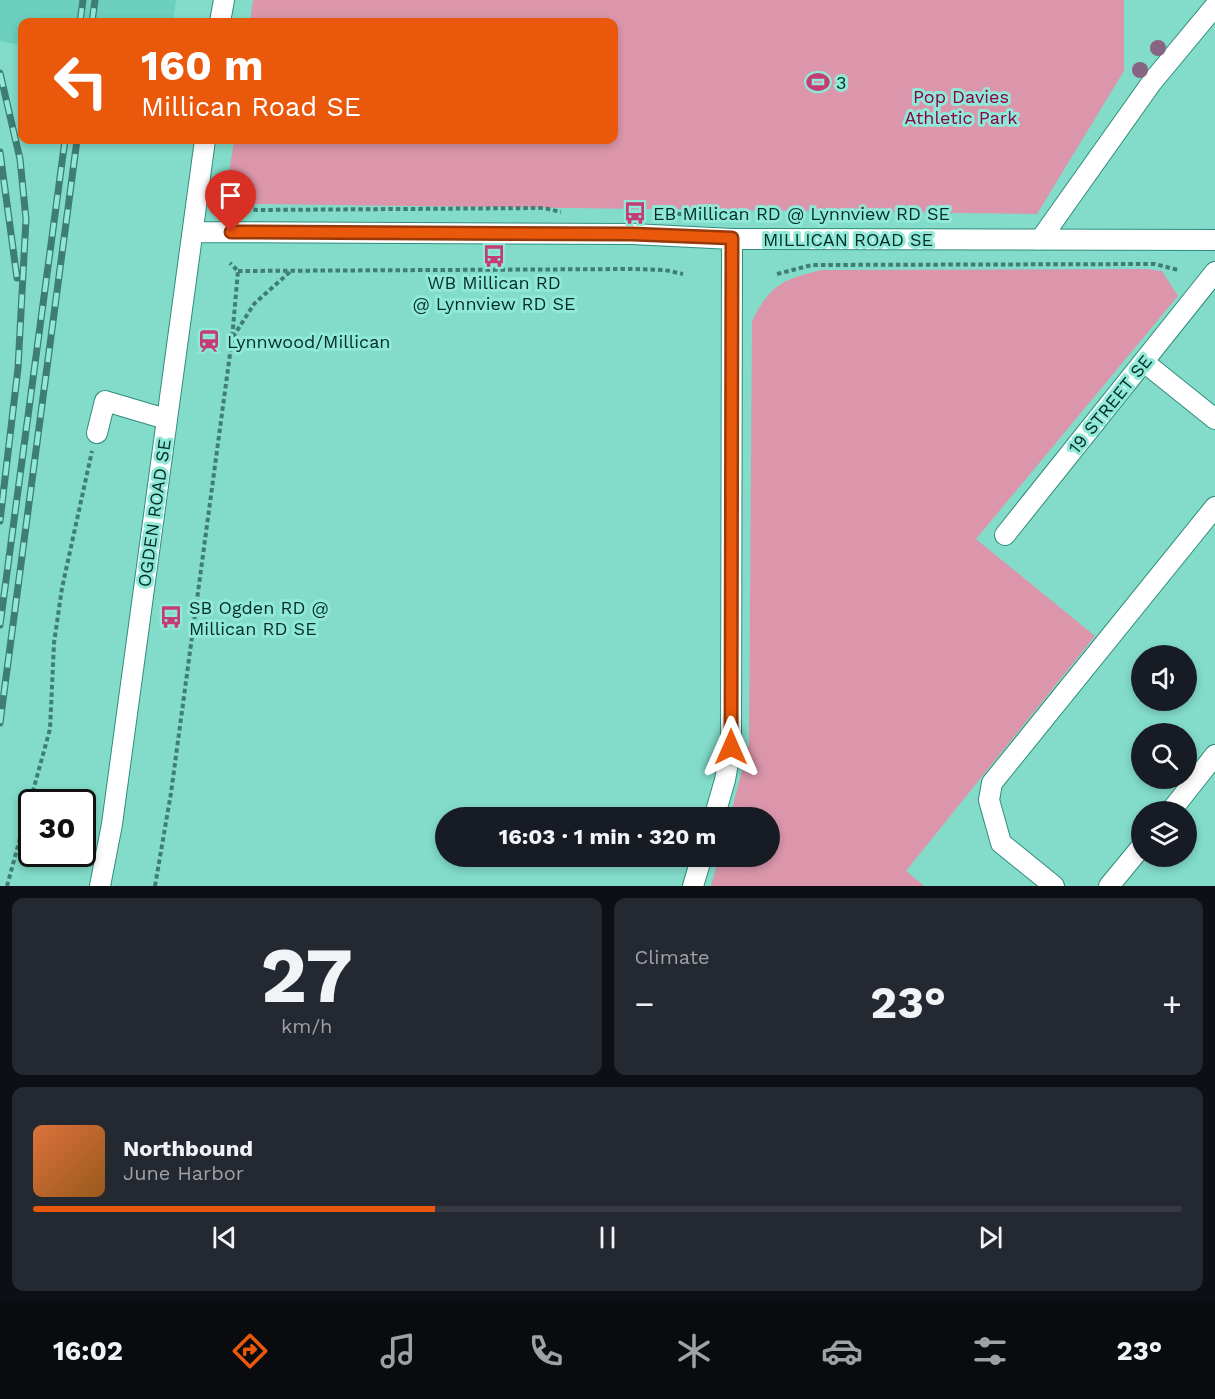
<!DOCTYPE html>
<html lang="en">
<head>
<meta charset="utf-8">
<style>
	body { margin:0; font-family:"Work Sans",sans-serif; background:#242831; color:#f1f3f6; height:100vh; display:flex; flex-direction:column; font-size:22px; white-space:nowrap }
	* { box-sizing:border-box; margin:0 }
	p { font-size:20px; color:#9ea1a6 }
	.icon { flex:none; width:33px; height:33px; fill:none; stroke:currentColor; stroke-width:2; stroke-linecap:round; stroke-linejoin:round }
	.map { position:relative; height:886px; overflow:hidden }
	.panel { display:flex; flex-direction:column; gap:12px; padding:12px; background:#0d0f14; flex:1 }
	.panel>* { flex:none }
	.hud { position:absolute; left:18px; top:18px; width:600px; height:126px; border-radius:12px; box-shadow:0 3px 9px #0003; background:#ea580c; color:#fff; overflow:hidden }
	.buttons { position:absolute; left:1131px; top:645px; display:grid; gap:12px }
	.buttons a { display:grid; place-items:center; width:66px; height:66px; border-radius:50%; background:#171b24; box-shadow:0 3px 9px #0003; font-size:30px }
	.speed { position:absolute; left:18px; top:789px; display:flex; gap:12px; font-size:30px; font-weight:700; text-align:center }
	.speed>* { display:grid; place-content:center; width:78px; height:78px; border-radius:50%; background:#171b24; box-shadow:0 3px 9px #0003; line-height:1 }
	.speed .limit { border:3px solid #111; border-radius:9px; background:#fff; color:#111 }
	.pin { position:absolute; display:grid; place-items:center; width:51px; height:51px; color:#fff; margin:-62px -26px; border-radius:50% 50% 50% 0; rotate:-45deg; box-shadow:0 0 6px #0007 }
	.pin .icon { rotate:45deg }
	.me { position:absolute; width:66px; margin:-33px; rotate:0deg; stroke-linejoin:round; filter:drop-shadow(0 0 4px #0008) }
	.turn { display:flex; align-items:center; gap:21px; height:126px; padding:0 24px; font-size:27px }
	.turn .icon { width:78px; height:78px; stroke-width:2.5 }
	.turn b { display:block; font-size:42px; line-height:51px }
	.big { font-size:45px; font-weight:700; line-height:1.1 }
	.panel .tile { flex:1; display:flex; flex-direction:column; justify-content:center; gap:9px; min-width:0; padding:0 21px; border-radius:12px; background:#242831 }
	.panel .dial { align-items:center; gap:0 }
	.dial b { font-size:78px; line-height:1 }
	.song { display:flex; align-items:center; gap:18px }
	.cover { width:72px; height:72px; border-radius:9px; background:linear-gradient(135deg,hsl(20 70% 55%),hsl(30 70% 35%)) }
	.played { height:6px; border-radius:3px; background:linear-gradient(90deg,#ea580c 35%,#363941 35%) }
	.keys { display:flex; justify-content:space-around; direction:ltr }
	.heat { display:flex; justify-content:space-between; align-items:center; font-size:33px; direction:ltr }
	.panel .tiles { flex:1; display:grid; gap:12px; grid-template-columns:1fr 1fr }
	.tile:last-child { grid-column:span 2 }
	.trip { position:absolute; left:435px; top:807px; width:345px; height:60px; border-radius:30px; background:#171b24; box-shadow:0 3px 9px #0003; font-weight:700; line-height:60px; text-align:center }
	.menu { display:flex; height:96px; justify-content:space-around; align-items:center; background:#090b0e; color:#9ea1a6 }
	.menu .icon { width:42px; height:42px }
	.menu .current { color:#ea580c }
	.menu b { font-size:27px; color:#f1f3f6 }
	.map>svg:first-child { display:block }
</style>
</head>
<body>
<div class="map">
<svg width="1215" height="886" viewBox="0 0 1215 886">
	<rect width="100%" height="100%" fill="#83dcca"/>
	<path fill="#6cd0bd" d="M0 0H176L173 22H22V45L0 41Z"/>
	<path fill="#db96ab" d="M253 0H1124V71L1037 214 252 204 229 173 234 140H614V22H250Z
		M1146 269 1162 271 1178 296 976 539 1095 636 906 871 924 886H711L719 857 770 856V818L730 817 749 743 752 321C771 284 782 280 821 270Z"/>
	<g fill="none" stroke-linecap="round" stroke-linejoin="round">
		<g stroke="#2f8c7c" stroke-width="22">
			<path id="minor" d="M220 22 224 0
				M193 232 632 234 732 239 1215 240
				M1040 240 1152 82 1215 6
				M1144 362 1215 419
				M97 433 105 401 166 419
				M1005 535 1215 272
				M1170 812 1215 755
				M714 818 725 780 731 747 732 239
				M100 886 112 824 205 140
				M693 886 702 856
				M1054 886 1001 843 989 800 992 783 1215 507
				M1109 886 1142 846"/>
		</g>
		<path stroke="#3f7e72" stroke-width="4" stroke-dasharray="4.5 3" stroke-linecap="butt" d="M233 201 244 208 257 210 544 208 561 212
			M662 214H739
			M238 271 633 269 665 270 683 274
			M777 274 812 265 1155 264 1178 270
			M233 337 254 304 291 271
			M7 886 50 729 54 643 62 588 92 451
			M155 886 171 793 232 339 238 271 230 263"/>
		<use href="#minor" stroke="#fff" stroke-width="20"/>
		<g stroke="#3e7d71" stroke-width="7">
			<path id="rail" d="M80 22 83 0
				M92 22 95 0
				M0 73 20 159 26 219 18 368 0 521
				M0 152 17 278
				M0 625 65 140
				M0 723 77 140"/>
		</g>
		<use href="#rail" stroke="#90e9d7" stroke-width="4.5" stroke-dasharray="14" stroke-linecap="butt"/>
	</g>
	<g fill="#876482">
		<circle cx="1158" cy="48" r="8"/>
		<circle cx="1140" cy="70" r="8"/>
	</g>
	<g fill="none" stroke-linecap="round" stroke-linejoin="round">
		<g stroke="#983908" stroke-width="15">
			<path id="route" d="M231 232 632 234 732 238 731 747"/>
		</g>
		<use href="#route" stroke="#ea580c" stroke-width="10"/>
	</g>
	<defs>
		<g id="stadium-bare" transform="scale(1.8)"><path d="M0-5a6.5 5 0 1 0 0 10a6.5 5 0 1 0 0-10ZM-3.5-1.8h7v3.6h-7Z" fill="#c53b74" stroke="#90e9d7" stroke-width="2.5" paint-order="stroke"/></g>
		<g id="bus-bare" transform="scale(1.8)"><path d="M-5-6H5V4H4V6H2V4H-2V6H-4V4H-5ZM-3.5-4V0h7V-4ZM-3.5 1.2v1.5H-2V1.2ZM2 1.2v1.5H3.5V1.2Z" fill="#c53b74" stroke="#90e9d7" stroke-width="2.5" paint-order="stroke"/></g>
		<g id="station-bare" transform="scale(1.8)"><path d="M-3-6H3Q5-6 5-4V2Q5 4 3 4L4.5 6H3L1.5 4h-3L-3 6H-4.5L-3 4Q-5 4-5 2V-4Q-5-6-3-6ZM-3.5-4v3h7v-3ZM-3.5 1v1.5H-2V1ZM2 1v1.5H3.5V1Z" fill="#c53b74" stroke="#90e9d7" stroke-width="2.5" paint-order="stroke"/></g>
	</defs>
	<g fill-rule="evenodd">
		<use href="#stadium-bare" x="818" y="82"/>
		<use href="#bus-bare" x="635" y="213"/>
		<use href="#bus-bare" x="494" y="256"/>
		<use href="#station-bare" x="209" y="341"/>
		<use href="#bus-bare" x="171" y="617"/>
	</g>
	<g text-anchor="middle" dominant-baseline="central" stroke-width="6" stroke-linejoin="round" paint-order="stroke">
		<g font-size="18" fill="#042d26" stroke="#90e9d7" text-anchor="start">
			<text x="836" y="82">3</text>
			<text x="653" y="213">EB Millican RD @ Lynnview RD SE</text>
			<text x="494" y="282" text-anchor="middle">WB Millican RD<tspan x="494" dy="21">@ Lynnview RD SE</tspan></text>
			<text x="227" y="341">Lynnwood/Millican</text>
			<text x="189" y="607">SB Ogden RD @<tspan x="189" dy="21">Millican RD SE</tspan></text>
		</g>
		<g font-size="18" fill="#8a0148" stroke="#90e9d7">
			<text x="961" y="96">Pop Davies<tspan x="961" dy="21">Athletic Park</tspan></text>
		</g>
		<g font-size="18" fill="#042d26" stroke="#90e9d7">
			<text x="848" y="239">MILLICAN ROAD SE</text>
			<text transform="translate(1110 404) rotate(-51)">19 STREET SE</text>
			<text transform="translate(154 513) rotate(-82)">OGDEN ROAD SE</text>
		</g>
	</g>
</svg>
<div class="buttons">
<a><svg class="icon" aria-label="sound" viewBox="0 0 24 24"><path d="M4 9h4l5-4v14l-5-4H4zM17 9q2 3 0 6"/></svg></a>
<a><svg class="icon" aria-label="search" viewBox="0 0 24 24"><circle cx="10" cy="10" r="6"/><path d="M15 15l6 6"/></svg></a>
<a><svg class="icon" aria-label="layers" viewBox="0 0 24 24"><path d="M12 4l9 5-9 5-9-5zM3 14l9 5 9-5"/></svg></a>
</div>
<div class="speed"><div class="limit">30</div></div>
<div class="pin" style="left:231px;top:232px;background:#d93025"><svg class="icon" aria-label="arrive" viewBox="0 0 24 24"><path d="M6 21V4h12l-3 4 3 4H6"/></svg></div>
<svg class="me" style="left:731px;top:747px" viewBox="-20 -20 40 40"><path d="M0-17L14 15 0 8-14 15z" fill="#ea580c" stroke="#fff" stroke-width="4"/></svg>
<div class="trip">16:03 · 1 min · 320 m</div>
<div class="hud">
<div class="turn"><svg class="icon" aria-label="left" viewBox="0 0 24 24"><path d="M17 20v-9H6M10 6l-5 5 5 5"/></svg><div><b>160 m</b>Millican Road SE</div></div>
</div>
</div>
<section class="panel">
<div class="tiles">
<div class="tile dial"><b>27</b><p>km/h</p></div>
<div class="tile"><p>Climate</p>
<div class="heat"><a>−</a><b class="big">23°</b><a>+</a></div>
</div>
<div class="tile">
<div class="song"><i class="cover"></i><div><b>Northbound</b><p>June Harbor</p></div></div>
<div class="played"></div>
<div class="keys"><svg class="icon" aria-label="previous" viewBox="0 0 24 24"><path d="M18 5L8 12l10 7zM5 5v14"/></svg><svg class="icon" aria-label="pause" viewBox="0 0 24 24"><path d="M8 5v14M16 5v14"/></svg><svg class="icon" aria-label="next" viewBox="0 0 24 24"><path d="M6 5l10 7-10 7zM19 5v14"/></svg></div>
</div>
</div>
</section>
<nav class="menu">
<b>16:02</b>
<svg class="icon current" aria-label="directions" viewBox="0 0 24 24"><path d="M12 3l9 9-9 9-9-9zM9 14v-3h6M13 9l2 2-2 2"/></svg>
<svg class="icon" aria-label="music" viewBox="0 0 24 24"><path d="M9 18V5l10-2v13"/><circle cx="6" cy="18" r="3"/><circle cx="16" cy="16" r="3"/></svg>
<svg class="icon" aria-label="phone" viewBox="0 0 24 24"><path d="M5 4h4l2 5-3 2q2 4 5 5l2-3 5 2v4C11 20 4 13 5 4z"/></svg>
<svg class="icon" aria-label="climate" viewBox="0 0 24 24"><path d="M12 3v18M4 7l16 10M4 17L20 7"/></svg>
<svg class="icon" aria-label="car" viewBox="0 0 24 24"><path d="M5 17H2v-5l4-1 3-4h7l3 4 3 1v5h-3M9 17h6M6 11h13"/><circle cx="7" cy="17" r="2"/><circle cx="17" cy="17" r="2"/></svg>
<svg class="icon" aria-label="filters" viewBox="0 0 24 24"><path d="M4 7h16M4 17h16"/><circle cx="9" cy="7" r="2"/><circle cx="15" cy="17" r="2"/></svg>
<b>23°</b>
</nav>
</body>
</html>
